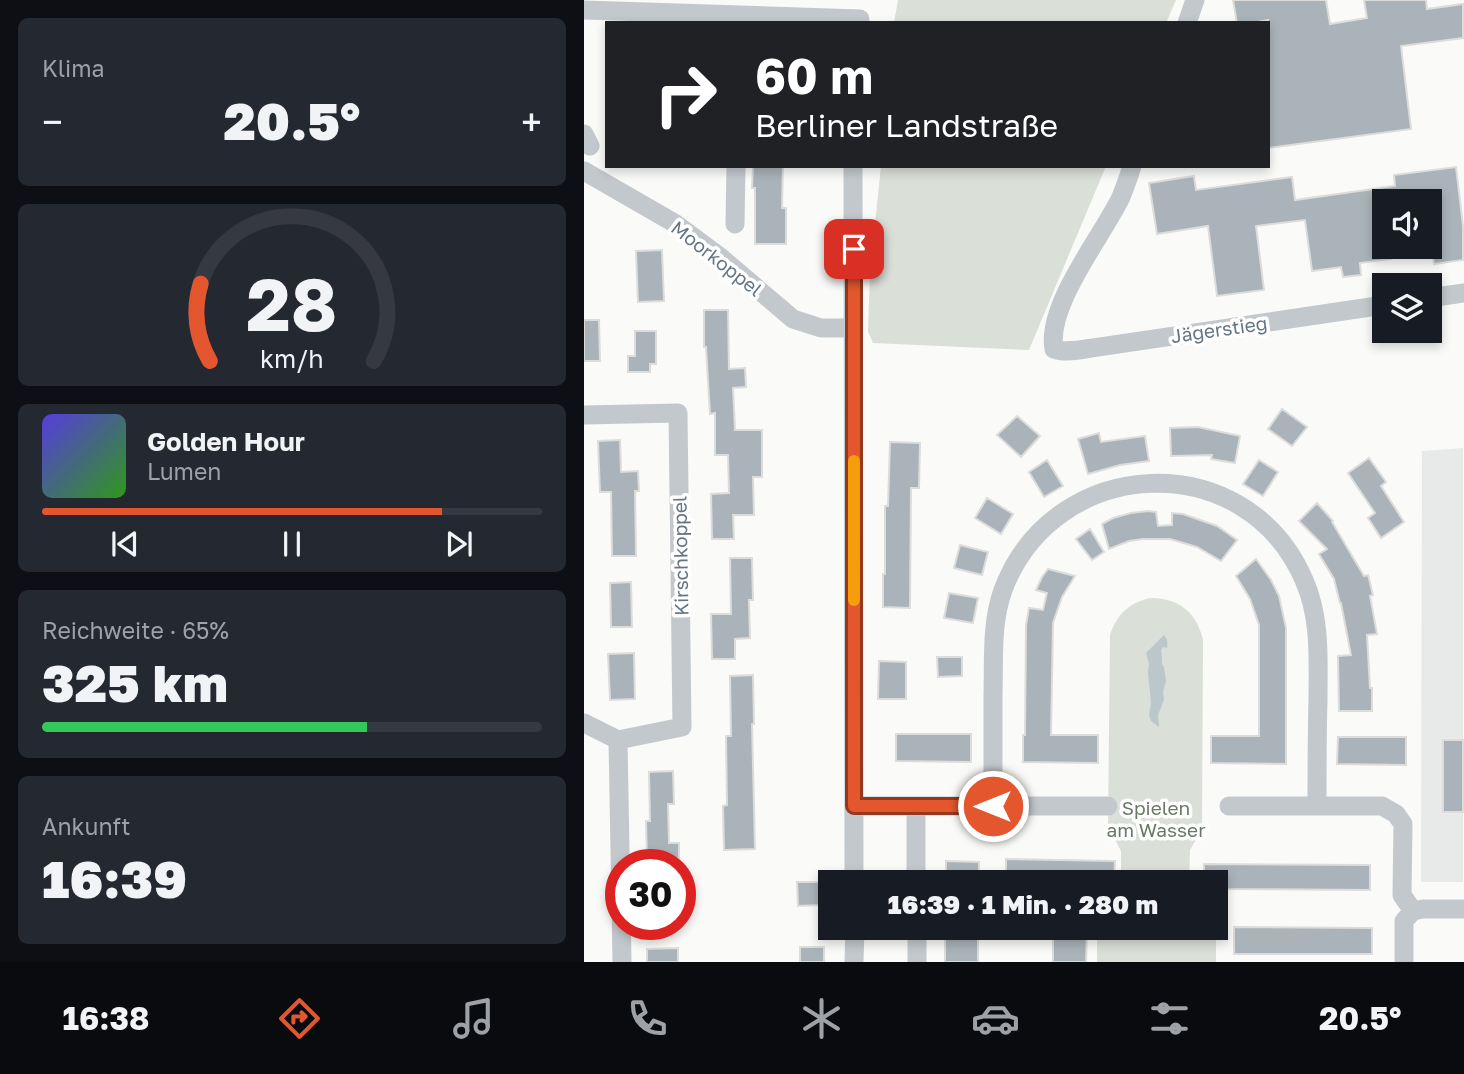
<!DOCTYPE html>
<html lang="de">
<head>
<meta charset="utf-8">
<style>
	body { margin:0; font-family:"Golos Text",sans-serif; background:#242831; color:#f1f3f6; height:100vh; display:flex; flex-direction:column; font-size:26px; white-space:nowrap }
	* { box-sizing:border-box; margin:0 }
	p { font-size:23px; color:#9ea1a6 }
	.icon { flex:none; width:38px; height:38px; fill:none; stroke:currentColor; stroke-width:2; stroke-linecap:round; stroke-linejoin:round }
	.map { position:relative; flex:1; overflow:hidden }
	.panel { display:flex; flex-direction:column; gap:18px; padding:18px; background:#0d0f14; width:584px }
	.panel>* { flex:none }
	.guide { position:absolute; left:21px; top:21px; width:665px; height:147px; border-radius:0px; box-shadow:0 4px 10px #0003; background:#202124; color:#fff; overflow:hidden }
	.buttons { position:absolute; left:788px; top:189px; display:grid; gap:14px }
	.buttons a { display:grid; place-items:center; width:70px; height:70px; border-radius:0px; background:#171b24; box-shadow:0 4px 10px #0003; font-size:35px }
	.speed { position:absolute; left:21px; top:849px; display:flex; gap:14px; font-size:35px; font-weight:700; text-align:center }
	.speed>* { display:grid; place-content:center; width:91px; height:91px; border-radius:50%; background:#171b24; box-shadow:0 4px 10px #0003; line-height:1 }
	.speed .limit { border:10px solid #d22; background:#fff; color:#111 }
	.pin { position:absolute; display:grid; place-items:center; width:60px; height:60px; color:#fff; margin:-30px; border-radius:14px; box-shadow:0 4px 10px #0006 }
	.me { position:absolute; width:77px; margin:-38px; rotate:270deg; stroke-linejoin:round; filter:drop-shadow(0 0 5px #0008) }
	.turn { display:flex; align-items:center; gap:24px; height:147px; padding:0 35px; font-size:32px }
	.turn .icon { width:91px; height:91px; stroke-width:2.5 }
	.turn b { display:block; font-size:49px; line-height:60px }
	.big { font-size:52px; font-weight:800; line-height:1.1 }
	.panel .widget { flex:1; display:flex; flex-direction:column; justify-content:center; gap:10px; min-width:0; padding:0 24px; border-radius:10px; background:#242831 }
	.panel .dial { align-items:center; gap:0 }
	.dial svg { height:182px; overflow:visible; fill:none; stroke:#363941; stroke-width:7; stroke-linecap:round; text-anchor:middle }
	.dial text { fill:#f1f3f6; stroke:none }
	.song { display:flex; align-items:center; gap:21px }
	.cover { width:84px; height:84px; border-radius:10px; background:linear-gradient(135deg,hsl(250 70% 55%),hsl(110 70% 35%)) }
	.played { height:7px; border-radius:4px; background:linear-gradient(90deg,#e4572e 80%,#363941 80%) }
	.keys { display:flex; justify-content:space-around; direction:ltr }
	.heat { display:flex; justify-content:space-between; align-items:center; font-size:38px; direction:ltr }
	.charge { height:10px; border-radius:5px; background:linear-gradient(90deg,#34c759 65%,#363941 0) }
	.trip { position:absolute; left:234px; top:870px; width:410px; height:70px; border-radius:0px; background:#171b24; box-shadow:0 4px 10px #0003; font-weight:800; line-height:70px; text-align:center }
	.tab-bar { display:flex; height:112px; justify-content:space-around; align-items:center; background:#090b0e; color:#9ea1a6 }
	.tab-bar .icon { width:49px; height:49px }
	.tab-bar .on { color:#e4572e }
	.tab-bar b { font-size:32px; color:#f1f3f6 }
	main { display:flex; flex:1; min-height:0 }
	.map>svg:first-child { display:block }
</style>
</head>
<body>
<main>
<section class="panel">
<div class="widget"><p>Klima</p>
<div class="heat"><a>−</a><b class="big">20.5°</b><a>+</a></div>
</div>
<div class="widget dial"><svg viewBox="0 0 100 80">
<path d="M14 69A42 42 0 1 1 86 69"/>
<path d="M14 69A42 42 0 0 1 10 35" stroke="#e4572e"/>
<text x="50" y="56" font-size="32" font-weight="700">28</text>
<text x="50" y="72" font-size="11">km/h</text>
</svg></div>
<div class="widget">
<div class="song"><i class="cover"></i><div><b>Golden Hour</b><p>Lumen</p></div></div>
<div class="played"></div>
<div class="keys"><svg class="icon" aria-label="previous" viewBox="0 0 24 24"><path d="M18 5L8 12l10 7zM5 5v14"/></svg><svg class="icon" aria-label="pause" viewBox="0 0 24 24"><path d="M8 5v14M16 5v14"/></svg><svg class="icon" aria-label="next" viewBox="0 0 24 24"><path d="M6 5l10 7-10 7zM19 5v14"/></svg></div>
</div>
<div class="widget"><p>Reichweite · 65%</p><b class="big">325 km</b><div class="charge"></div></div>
<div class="widget"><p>Ankunft</p><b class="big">16:39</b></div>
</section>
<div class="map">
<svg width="880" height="962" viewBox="0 0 880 962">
	<rect width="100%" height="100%" fill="#fafaf8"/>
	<path fill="#e8e9e9" d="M879 448V882H837L838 451Z"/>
	<path fill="#dadfd7" d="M314 0H592L582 23H310Z
		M297 166H522L445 350 289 343 284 332 286 272Z
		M567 598C595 598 613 613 619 640L618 829 606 850 605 882H537V851L524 826 526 635C533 614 546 602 567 598Z
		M524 928H620L632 940V962H513V939Z"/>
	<path fill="#bbc7cb" d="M580 635C583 639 584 642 583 648L579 647 577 650C578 652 578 661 578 664L580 667 582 681 579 692 580 700 574 715 575 727 567 721 565 715 567 703 564 672 565 664 562 653Z"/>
	<path fill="#aab3b9" stroke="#dcdcda" stroke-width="2" d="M649 0H742L746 24 783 18 780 0H842L843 9 879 4V38L817 46 827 129 684 148V20L668 23H653Z
		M169 166H199L198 208H202V244H171V188H168Z
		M872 167 879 226V260L850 264 847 243H845V201H824V199L800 201V247H806L807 259 776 263 777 275 759 277 757 267 728 271 721 220 672 226 680 290 633 296 624 226 573 234 565 183 610 176 612 190 708 177 711 200 811 186 810 175Z
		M78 250 80 301 54 302 52 251Z
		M120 310H144L145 369 161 368 162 387 149 388 151 430H178V477H169L170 515H149L150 539H128L127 494 145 493 144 455H131V413L126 414 122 347H120Z
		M0 320H15L16 361H0Z
		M51 331H72V364H66V372H44V356H51Z
		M698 409 723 427 708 446 684 429Z
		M433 416 456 436 437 457 413 435Z
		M614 427 656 436 651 463 627 459 628 455 587 456 586 428Z
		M515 433 517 442 561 436 565 461 536 465 504 474 494 439Z
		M36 440 37 472 54 471 55 491H51L52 556H28L27 492H16L14 441Z
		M306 442 336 443 335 488H327L326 608 299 607V574H301V506H304Z
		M785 458 802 482 797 486 820 522 797 538 784 518 791 513 764 473Z
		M463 460 479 486 460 497 445 472Z
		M675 460 694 472 679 496 659 484Z
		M403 498 429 514 417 534 391 518Z
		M733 503 749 521 748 522 780 576 784 575 789 595 786 596 793 634 783 635 786 688H788V711H755L754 656 767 655 757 603H756L750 579 735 554 743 549 715 521Z
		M564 511 572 512 574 526 588 525V513L599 514 633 526 653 540 637 561 613 547 586 539H559L545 541 525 549 518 524 529 518 547 513Z
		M506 529 520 552 508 560 492 539Z
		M376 545 404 552 398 575 370 568Z
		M146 558H168L169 600H165L166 638 151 639V659H128L127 614H147Z
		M672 559 687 580 695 596 702 628V764L627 763V736H675V625L666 599 652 576Z
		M464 569 491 576 478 597 469 623 467 735H514V763L439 762V735H441L442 625 445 608 459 610 463 593 452 590 458 577Z
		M47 582 48 627H27L26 583Z
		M365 593 394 598 389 623 360 618Z
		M50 653 51 699 26 700 24 654Z
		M353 657H378V676L354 677Z
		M295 661 322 662V699H294Z
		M169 675 170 724H168L171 849 140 850 139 806 143 805 142 736H147L146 676Z
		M312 734H387V762L312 761Z
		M754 737H822V765L753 764Z
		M859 740H879V812H859Z
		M89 771 90 804H84L85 843H95V858L63 859 62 821H66L65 772Z
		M422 859 531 861 530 882H422Z
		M362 861 395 862V882H362Z
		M620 864 786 865V890L632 889V882H620Z
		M213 882H239V905L214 906Z
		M650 927 788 928V954H650Z
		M361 928H394V962H361Z
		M469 928H503L502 962H469Z
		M216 947H240V962H216Z
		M94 948V962H63V949Z"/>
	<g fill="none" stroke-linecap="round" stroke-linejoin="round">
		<path stroke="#c3c8cc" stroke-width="19" d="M0 10 276 19
			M603 23 611 0
			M0 134 6 146
			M269 166 270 882
			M548 166C545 176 541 187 537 197 518 237 462 305 470 349 481 353 496 350 508 348L800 305
			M0 171 92 224 135 256 209 319 237 328H269
			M151 224 152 166
			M845 298 880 293
			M0 415 94 413 98 727 34 740
			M0 723 34 740 38 962
			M270 806H409C409 769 409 732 409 695 410 660 407 623 419 590 470 454 662 445 720 580 737 618 734 659 734 700 733 735 733 771 733 806H798L812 814 819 824 818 895 829 911
			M332 806V882
			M409 806H524
			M645 806H733
			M333 928V962
			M270 962 271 928
			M820 962V921L829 911 839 909H880"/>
	</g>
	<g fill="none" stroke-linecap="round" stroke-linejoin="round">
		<g stroke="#94391e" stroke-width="18">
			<path id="route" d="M270 249V806H409"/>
		</g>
		<use href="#route" stroke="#e4572e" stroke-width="12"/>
		<path stroke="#f59e0b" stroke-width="12" d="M270 461V600"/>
	</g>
	<g text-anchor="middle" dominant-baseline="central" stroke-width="7" stroke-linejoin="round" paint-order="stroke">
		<g font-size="19" fill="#657683" stroke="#fff">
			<text transform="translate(133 258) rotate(38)">Moorkoppel</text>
			<text transform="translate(635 329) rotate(-8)">Jägerstieg</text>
			<text transform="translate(96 556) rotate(-91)">Kirschkoppel</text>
		</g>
		<g font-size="19" fill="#687a64" stroke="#fff">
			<text x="572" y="807">Spielen<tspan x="572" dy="22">am Wasser</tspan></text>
		</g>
	</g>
</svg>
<div class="buttons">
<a><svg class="icon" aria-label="sound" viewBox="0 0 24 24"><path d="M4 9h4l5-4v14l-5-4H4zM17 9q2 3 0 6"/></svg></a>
<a><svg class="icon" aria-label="layers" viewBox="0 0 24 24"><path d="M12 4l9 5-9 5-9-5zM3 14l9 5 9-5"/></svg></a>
</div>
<div class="speed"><div class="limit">30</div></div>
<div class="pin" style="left:270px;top:249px;background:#d93025"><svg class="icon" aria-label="arrive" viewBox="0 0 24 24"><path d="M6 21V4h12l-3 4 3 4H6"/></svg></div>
<svg class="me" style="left:409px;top:806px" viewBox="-20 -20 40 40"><circle r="17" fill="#e4572e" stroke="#fff" stroke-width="3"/><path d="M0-11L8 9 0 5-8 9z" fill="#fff"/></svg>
<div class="trip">16:39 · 1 Min. · 280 m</div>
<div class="guide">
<div class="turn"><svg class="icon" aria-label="right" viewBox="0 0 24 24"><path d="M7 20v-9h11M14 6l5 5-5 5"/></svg><div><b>60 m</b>Berliner Landstraße</div></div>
</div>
</div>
</main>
<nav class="tab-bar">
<b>16:38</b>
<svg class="icon on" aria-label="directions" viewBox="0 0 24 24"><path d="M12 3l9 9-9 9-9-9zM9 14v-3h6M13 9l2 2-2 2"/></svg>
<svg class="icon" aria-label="music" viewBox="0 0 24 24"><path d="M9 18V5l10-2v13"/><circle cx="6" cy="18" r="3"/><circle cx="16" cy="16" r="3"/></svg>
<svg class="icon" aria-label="phone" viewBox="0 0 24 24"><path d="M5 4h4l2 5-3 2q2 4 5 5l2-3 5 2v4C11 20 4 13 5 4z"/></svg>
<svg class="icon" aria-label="climate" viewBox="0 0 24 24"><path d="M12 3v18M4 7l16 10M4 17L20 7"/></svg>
<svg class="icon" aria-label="car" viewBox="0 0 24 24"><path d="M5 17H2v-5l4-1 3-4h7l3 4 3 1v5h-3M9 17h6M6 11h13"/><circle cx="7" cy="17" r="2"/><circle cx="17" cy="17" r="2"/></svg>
<svg class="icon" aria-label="filters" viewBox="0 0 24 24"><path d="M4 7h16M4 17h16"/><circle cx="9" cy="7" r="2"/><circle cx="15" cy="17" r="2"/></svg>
<b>20.5°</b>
</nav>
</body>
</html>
